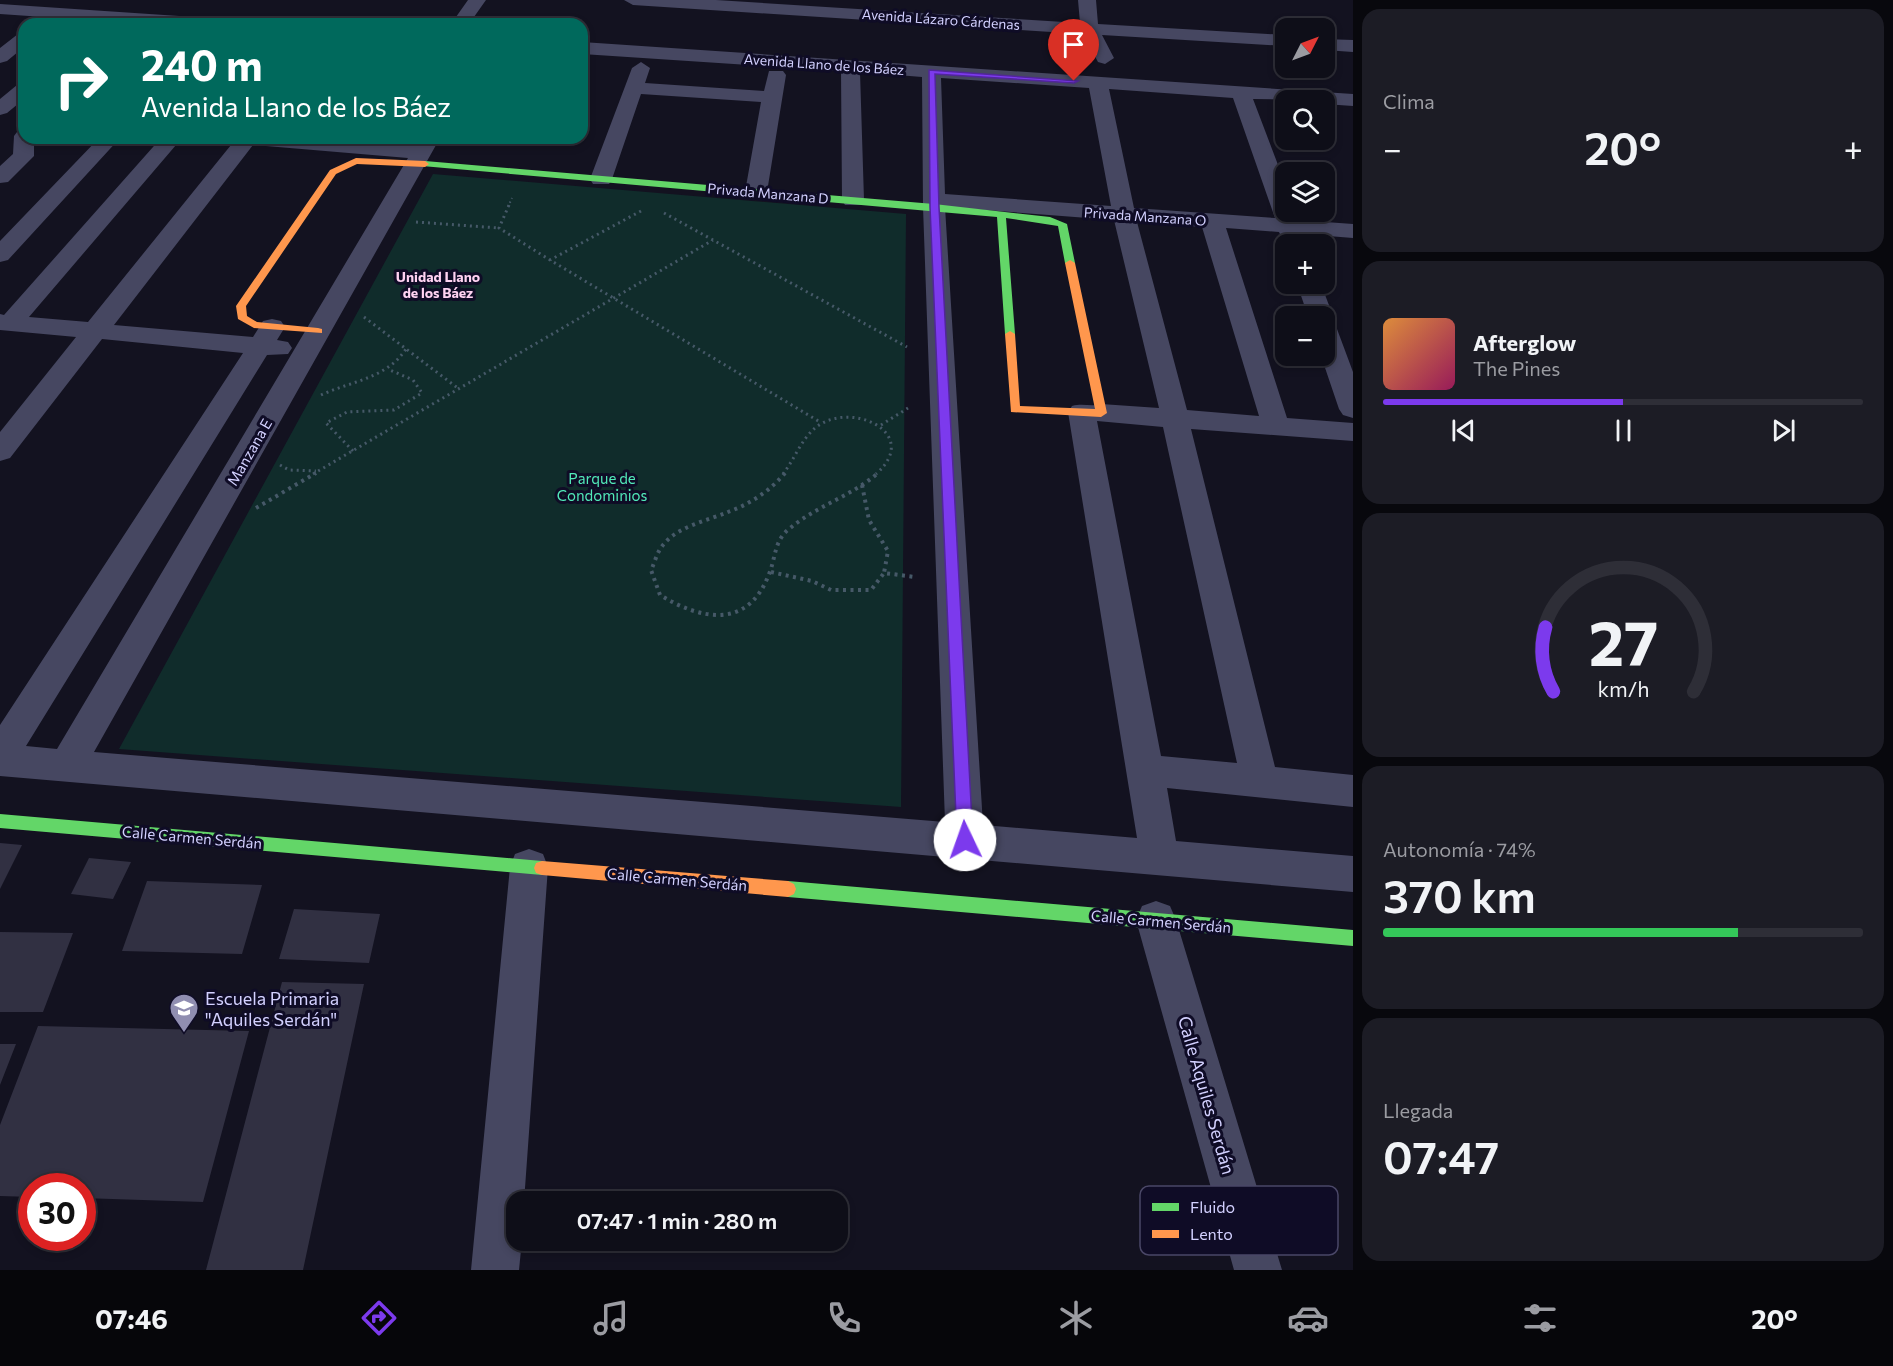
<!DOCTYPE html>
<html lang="es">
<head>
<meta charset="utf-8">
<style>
	body { margin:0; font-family:Commissioner,sans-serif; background:#1c1c25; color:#f1f3f6; height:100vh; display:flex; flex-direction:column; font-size:22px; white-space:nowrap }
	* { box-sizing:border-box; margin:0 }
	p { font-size:20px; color:#9b9ca2 }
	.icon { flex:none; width:33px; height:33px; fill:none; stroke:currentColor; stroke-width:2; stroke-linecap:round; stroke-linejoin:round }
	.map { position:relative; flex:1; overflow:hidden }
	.details { display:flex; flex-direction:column; gap:9px; padding:9px; background:#08080d; width:540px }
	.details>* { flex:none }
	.banner { position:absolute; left:18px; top:18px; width:570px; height:126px; border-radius:18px; box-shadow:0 3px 9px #0003,0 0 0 2px #2e2e37; background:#00695c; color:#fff; overflow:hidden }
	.needle { width:39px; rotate:48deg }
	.fabs { position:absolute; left:1275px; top:18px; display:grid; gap:12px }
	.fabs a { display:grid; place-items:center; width:60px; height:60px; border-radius:12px; background:#0e0e18; box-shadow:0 3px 9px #0003,0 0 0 2px #2e2e37; font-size:30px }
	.speed { position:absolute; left:18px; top:1173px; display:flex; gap:12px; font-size:30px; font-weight:700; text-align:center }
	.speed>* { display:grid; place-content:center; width:78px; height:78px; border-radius:50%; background:#0e0e18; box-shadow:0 3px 9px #0003,0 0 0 2px #2e2e37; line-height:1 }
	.speed .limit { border:9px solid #d22; background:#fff; color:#111 }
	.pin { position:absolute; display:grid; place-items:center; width:51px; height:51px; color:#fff; margin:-62px -26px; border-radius:50% 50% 50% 0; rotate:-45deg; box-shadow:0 0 6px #0007 }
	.pin .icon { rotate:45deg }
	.me { position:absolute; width:66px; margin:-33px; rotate:357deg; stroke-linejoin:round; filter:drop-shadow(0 0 4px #0008) }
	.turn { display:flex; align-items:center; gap:21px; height:126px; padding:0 24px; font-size:27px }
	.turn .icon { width:78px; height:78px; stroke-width:2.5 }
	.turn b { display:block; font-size:42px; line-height:51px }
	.big { font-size:45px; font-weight:600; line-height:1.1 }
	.details .tile { flex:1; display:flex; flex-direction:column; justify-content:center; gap:9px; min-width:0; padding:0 21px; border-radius:18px; background:#1c1c25 }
	.details .dial { align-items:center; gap:0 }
	.dial svg { height:156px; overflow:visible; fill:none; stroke:#2e2e37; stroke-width:7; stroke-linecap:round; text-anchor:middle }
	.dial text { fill:#f1f3f6; stroke:none }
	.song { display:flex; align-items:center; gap:18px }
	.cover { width:72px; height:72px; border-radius:9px; background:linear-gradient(135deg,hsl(30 70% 55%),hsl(330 70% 35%)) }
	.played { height:6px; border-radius:3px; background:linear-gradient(90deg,#7c3aed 50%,#2e2e37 50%) }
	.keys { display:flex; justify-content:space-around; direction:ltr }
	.heat { display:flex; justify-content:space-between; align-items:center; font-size:33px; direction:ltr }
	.charge { height:9px; border-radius:4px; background:linear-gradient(90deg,#34c759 74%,#2e2e37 0) }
	.trip { position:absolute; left:506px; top:1191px; width:342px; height:60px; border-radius:18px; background:#0e0e18; box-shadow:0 3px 9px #0003,0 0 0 2px #2e2e37; font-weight:600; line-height:60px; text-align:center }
	.tabs { display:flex; height:96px; justify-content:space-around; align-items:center; background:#06060a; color:#9b9ca2 }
	.tabs .icon { width:42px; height:42px }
	.tabs .current { color:#7c3aed }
	.tabs b { font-size:27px; color:#f1f3f6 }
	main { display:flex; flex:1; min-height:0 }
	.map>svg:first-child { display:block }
</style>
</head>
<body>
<main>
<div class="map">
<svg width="1353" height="1270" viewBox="0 0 1353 1270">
	<rect width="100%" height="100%" fill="#131220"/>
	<path fill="#102c2b" d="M433 174 906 214 901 807 119 749Z"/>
	<path fill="#313042" d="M0 843 22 845 0 889Z
		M89 858 131 862 113 899 71 894Z
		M147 881 262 885 242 954 122 951Z
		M294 909 380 914 369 963 279 959Z
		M0 932 73 933 43 1012H0Z
		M282 982 364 984 303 1270H206Z
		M38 1026 249 1031 203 1202 82 1198V1186H32V1197L0 1196V1125Z
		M0 1044H16L0 1085Z"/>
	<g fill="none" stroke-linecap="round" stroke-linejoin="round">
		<path stroke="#465968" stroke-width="2" stroke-dasharray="1.5 3" stroke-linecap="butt" d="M508 207 512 198"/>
		<path stroke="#465968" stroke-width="3" stroke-dasharray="2 4" stroke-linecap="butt" d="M509 205 499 228 550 260
			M641 211 550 260 820 422
			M664 213 907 347
			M416 222 499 228
			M364 317 459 389
			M321 395C351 381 386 379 406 349
			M881 425 908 408
			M353 451 326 423 347 412 394 410 422 393 413 380 390 370
			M280 465 289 470 316 471
			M313 474 713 240
			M783 474C794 460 801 440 815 428 850 399 923 433 876 474"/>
		<path stroke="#465968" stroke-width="4" stroke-dasharray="3 4.5" stroke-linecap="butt" d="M785 473C770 491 750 504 728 512 707 521 678 526 663 545 657 552 655 562 651 570L660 595C701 620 748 630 769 574 776 557 774 541 789 529 816 506 852 496 878 473
			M862 485 869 520 888 551 884 573
			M256 508 316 473
			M771 572 812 581 831 590H871L884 573 915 577"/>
		<path fill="#464761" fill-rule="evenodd" d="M468 0H486L469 24H451Z
			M624 0H716L1080 23 1078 0H1096L1098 24 1286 35V46L1102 35 1114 58 1105 64 1098 62 1083 34 633 5Z
			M0 4 224 19 233 24H145L0 14Z
			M24 33V47L7 61 0 63V48L18 34Z
			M1324 39 1353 40V52L1324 50Z
			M582 42 1353 94V106L1324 104V100L1253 99 1286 186V212H1295L1298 220 1353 224V238L1303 234 1306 244H1286V247L1279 232 1226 228 1287 418 1353 423V441L1191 429 1275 767 1353 775V807L1167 788 1176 841 1353 856V892L0 776V725L243 353 102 339 10 458 0 461V432L76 337 0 330V314L4 315 161 138H182L29 317 88 322 235 140 234 138H318L415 146 420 138H440L94 752 945 822 923 207 922 77 860 72 864 200 861 205H845L842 200 841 71 582 54ZM941 78 1089 88 1111 206 945 194ZM1109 89 1233 98 1275 218 1134 208ZM253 145 408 158 57 749 26 746 267 355 288 354 292 348 288 342 277 340 285 327 281 321 272 319 263 321 253 337 114 325ZM945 207 1114 220 1159 408 1101 404C1091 407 1083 403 1072 406L1068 412 1137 838 983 825ZM1137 222 1202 227 1259 416 1187 410ZM1097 421 1163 427 1237 763 1161 756Z
			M641 62 650 68 645 83 764 91 769 71H783L786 75 767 192 764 197H748L745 192 761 102 641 94 612 179 609 184H593L590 179 632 68Z
			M24 83V99L7 113 0 115V99L17 85Z
			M24 130V138H34V156L8 182 0 183V166L13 154 14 136 17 132Z
			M99 138H120L8 260 0 262V241Z
			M1297 284H1321L1333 316 1327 322 1333 323 1337 329 1353 372V418L1343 415 1339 409 1321 356H1324V316H1308Z
			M529 849 543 854 548 867 524 1202H516V1240H522L519 1270H471L510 867 515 854Z
			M1156 901 1170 906 1176 920 1282 1270H1234L1136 920 1142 906Z"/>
		<path fill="#63d668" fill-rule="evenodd" d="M425 161 934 204 1050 217 1067 224 1075 263 1070 266 1065 263 1058 226 1006 218 1015 334 1010 337 1005 334 997 217 422 166 421 164Z
			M0 814 542 861 548 863 550 868 548 873 542 875 0 828Z
			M788 881 1353 930V946L788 897 782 894 780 889 782 884Z"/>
		<path fill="#ff974d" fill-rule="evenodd" d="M356 158 425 161 429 164 425 167 357 164 336 174 246 306 247 316 257 322 318 328 322 329V333L254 328 238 319 236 306 330 170Z
			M1070 260 1075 263 1107 413 1101 417 1011 412 1005 334 1010 331 1015 334 1020 406 1095 409 1065 263Z
			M542 861 788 881 794 884 796 889 794 894 788 897 542 875 536 873 534 868 536 863Z"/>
	</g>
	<path fill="#7c3aed" stroke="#51269a" stroke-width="1.5" d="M929 70 1078 81 1074 83 935 74 939 207 973 840 970 845 965 847 959 845 957 840 930 207Z"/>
	<defs>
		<g id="school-pin" transform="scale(1.5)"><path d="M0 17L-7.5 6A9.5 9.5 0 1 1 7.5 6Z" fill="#908eb1" stroke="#0f0c26"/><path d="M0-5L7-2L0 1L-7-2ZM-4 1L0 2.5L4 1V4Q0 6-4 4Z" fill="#fff"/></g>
	</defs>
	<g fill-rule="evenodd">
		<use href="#school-pin" x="184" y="1008"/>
	</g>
	<g text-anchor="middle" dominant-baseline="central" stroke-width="6" stroke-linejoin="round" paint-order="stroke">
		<g font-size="14" fill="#d3d1ff" stroke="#0f0c26">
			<text transform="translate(941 19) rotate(4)">Avenida Lázaro Cárdenas</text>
			<text transform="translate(824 64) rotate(4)">Avenida Llano de los Báez</text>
			<text transform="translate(768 193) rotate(5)">Privada Manzana D</text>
			<text transform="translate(1145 216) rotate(4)">Privada Manzana O</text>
		</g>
		<g font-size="14" font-weight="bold" fill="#ffd3f2" stroke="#0f0c26">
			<text x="438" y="276">Unidad Llano<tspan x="438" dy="16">de los Báez</tspan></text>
		</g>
		<g font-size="15" fill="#d3d1ff" stroke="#0f0c26">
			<text transform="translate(249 452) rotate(-60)">Manzana E</text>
			<text transform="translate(192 837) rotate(5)">Calle Carmen Serdán</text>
			<text transform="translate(677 879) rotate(5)">Calle Carmen Serdán</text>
			<text transform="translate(1161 921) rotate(5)">Calle Carmen Serdán</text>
		</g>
		<g font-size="15" fill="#52eab9" stroke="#0f0c26">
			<text x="602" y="478">Parque de<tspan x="602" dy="17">Condominios</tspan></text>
		</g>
		<g font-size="18" fill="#d3d1ff" stroke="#0f0c26" text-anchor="start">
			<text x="205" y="998">Escuela Primaria<tspan x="205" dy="21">"Aquiles Serdán"</tspan></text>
		</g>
		<g font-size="18" fill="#d3d1ff" stroke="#0f0c26">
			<text transform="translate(1207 1095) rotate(74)">Calle Aquiles Serdán</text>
		</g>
	</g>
	<rect x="1140" y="1186" width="198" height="69" rx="9" fill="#0f0c26" stroke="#4a4767" stroke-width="1.5"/>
	<rect x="1152" y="1203" width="27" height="8" fill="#63d668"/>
	<rect x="1152" y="1230" width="27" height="8" fill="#ff974d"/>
	<g font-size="16" fill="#d3d1ff">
		<text x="1190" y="1213">Fluido</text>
		<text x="1190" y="1240">Lento</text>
	</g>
</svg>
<div class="fabs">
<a><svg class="needle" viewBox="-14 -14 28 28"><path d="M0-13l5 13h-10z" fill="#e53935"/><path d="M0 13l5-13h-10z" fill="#9b9ca2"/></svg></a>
<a><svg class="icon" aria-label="search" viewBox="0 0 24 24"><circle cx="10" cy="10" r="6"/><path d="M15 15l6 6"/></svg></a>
<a><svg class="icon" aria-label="layers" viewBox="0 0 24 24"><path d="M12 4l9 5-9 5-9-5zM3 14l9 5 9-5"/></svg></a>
<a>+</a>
<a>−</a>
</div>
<div class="speed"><div class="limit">30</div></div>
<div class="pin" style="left:1074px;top:81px;background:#d93025"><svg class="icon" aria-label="arrive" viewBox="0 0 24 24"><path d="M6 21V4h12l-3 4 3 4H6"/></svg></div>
<svg class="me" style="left:965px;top:840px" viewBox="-20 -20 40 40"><circle r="19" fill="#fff"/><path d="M0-13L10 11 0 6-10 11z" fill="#7c3aed"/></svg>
<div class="trip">07:47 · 1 min · 280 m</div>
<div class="banner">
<div class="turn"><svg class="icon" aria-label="right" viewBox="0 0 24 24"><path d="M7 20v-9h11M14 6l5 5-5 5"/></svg><div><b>240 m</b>Avenida Llano de los Báez</div></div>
</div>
</div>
<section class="details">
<div class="tile"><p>Clima</p>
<div class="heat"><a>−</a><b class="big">20°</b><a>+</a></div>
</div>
<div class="tile">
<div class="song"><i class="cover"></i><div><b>Afterglow</b><p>The Pines</p></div></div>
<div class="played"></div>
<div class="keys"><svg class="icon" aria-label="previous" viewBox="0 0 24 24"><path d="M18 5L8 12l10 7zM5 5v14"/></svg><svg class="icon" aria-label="pause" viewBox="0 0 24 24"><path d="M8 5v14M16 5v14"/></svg><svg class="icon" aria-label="next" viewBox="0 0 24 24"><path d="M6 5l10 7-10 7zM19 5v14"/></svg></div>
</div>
<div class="tile dial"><svg viewBox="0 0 100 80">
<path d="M14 69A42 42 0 1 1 86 69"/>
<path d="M14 69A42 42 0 0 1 10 36" stroke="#7c3aed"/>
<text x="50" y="56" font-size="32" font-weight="700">27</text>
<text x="50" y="72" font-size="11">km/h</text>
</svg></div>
<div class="tile"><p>Autonomía · 74%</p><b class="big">370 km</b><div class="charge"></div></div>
<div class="tile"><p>Llegada</p><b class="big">07:47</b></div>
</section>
</main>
<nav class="tabs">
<b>07:46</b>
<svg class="icon current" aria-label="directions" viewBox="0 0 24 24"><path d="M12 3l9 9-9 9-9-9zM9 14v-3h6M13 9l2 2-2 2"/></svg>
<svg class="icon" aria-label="music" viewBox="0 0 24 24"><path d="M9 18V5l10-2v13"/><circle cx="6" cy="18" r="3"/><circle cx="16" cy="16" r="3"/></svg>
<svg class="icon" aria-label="phone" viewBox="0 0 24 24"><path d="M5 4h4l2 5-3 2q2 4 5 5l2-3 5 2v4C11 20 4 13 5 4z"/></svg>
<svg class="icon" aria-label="climate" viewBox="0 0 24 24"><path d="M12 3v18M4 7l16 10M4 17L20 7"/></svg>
<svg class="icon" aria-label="car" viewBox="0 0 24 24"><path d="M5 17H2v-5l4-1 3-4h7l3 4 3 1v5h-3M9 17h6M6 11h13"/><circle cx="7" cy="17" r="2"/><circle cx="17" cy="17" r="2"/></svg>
<svg class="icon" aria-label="filters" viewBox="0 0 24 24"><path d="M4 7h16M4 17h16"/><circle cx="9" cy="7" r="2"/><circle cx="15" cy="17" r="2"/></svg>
<b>20°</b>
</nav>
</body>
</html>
